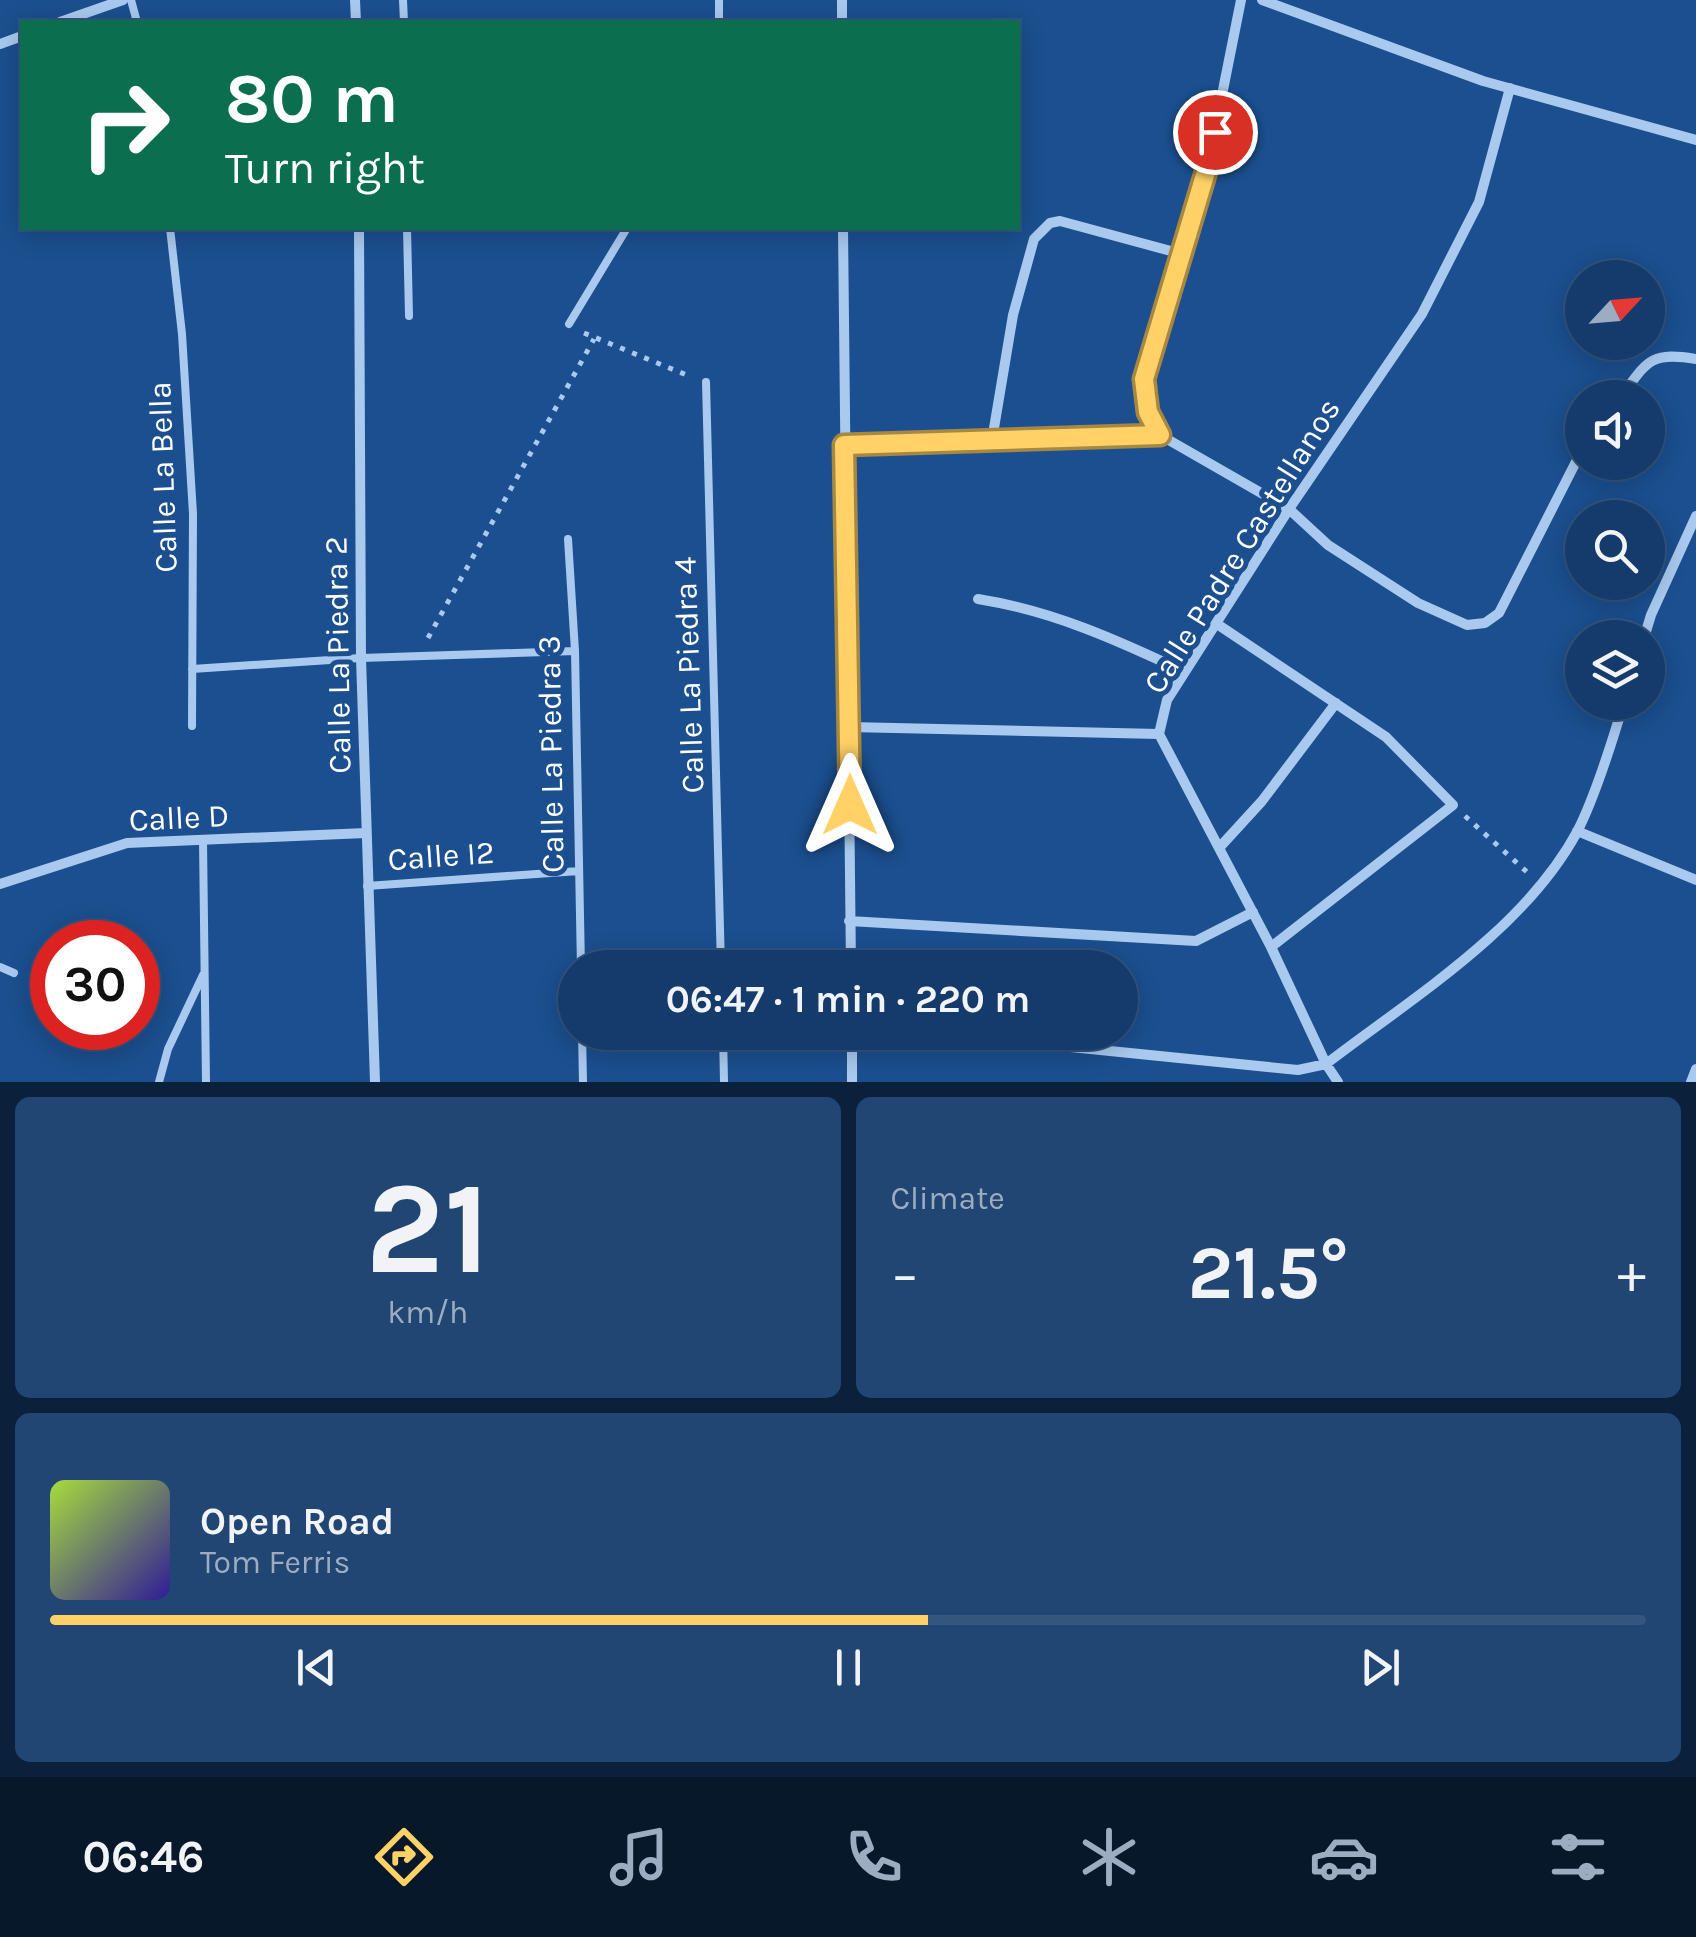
<!DOCTYPE html>
<html lang="en">
<head>
<meta charset="utf-8">
<style>
	body { margin:0; font-family:Karla,sans-serif; background:#214673; color:#f1f3f6; height:100vh; display:flex; flex-direction:column; font-size:38px; white-space:nowrap }
	* { box-sizing:border-box; margin:0 }
	p { font-size:32px; color:#9dadc1 }
	.icon { flex:none; width:55px; height:55px; fill:none; stroke:currentColor; stroke-width:2; stroke-linecap:round; stroke-linejoin:round }
	.map { position:relative; height:1082px; overflow:hidden }
	.drawer { display:flex; flex-direction:column; gap:15px; padding:15px; background:#0b203b; flex:1 }
	.drawer>* { flex:none }
	.banner { position:absolute; left:20px; top:20px; width:1000px; height:210px; border-radius:0px; box-shadow:0 5px 25px #0003,0 0 0 2px #33557e; background:#0b6e4f; color:#fff; overflow:hidden }
	.needle { width:65px; rotate:64deg }
	.buttons { position:absolute; left:1565px; top:260px; display:grid; gap:20px }
	.buttons a { display:grid; place-items:center; width:100px; height:100px; border-radius:50%; background:#143b6b; box-shadow:0 5px 25px #0003,0 0 0 2px #33557e; font-size:50px }
	.speed { position:absolute; left:30px; top:920px; display:flex; gap:20px; font-size:50px; font-weight:700; text-align:center }
	.speed>* { display:grid; place-content:center; width:130px; height:130px; border-radius:50%; background:#143b6b; box-shadow:0 5px 25px #0003,0 0 0 2px #33557e; line-height:1 }
	.speed .limit { border:15px solid #d22; background:#fff; color:#111 }
	.pin { position:absolute; display:grid; place-items:center; width:85px; height:85px; color:#fff; margin:-42px; border:5px solid #fff; border-radius:50%; box-shadow:0 2px 10px #0007 }
	.me { position:absolute; width:110px; margin:-55px; rotate:0deg; stroke-linejoin:round; filter:drop-shadow(0 0 8px #0008) }
	.turn { display:flex; align-items:center; gap:35px; height:210px; padding:0 40px; font-size:45px }
	.turn .icon { width:130px; height:130px; stroke-width:2.5 }
	.turn b { display:block; font-size:70px; line-height:85px }
	.big { font-size:75px; font-weight:700; line-height:1.1 }
	.drawer .tile { flex:1; display:flex; flex-direction:column; justify-content:center; gap:15px; min-width:0; padding:0 35px; border-radius:15px; background:#214673 }
	.drawer .dial { align-items:center; gap:0 }
	.dial b { font-size:130px; line-height:1 }
	.song { display:flex; align-items:center; gap:30px }
	.cover { width:120px; height:120px; border-radius:15px; background:linear-gradient(135deg,hsl(80 70% 55%),hsl(250 70% 35%)) }
	.played { height:10px; border-radius:5px; background:linear-gradient(90deg,#ffd166 55%,#33557e 55%) }
	.keys { display:flex; justify-content:space-around; direction:ltr }
	.heat { display:flex; justify-content:space-between; align-items:center; font-size:55px; direction:ltr }
	.drawer .tiles { flex:1; display:grid; gap:15px; grid-template-columns:1fr 1fr }
	.tile:last-child { grid-column:span 2 }
	.trip { position:absolute; left:558px; top:950px; width:580px; height:100px; border-radius:50px; background:#143b6b; box-shadow:0 5px 25px #0003,0 0 0 2px #33557e; font-weight:700; line-height:100px; text-align:center }
	.tab-bar { display:flex; height:160px; justify-content:space-around; align-items:center; background:#08182b; color:#9dadc1 }
	.tab-bar .icon { width:70px; height:70px }
	.tab-bar .active { color:#ffd166 }
	.tab-bar b { font-size:45px; color:#f1f3f6 }
	.map>svg:first-child { display:block }
</style>
</head>
<body>
<div class="map">
<svg width="1696" height="1082" viewBox="0 0 1696 1082">
	<rect width="100%" height="100%" fill="#1b4f8f"/>
	<g fill="none" stroke-linecap="round" stroke-linejoin="round">
		<path stroke="#a9c9ee" stroke-width="5" stroke-dasharray="5 8" stroke-linecap="butt" d="M584 333 689 376
			M428 638 594 339
			M1465 816 1527 872"/>
		<path stroke="#a9c9ee" stroke-width="8" d="M131 0 137 22
			M403 0 404 22
			M719 22V0
			M170 228 182 334 193 514 192 726
			M407 228 409 316
			M569 324 627 228
			M706 382 721 968
			M568 539 575 651 581 968
			M192 669 361 658 575 651
			M203 841 206 1082
			M367 886 579 871
			M0 967 14 973
			M582 1032 583 1082
			M723 1032 724 1082
			M159 1082 168 1049 203 975"/>
		<path stroke="#a9c9ee" stroke-width="10" d="M355 0 356 22
			M842 0V22
			M1241 0 1208 165 1145 379 1148 412 1160 435 1289 509 1328 545 1418 603 1467 625 1485 623 1499 613 1582 450
			M1262 0 1483 81 1696 140
			M60 22 123 0
			M0 44 22 36
			M359 228 361 658 375 1082
			M843 228 851 968
			M1620 398C1647 362 1649 351 1696 359
			M992 440 1013 315 1034 239 1050 223 1060 221 1182 254
			M844 445 1160 435
			M978 599C1053 611 1117 640 1185 672
			M1217 624 1386 737 1453 805 1271 947
			M1644 638 1651 615 1696 516
			M849 727 1159 734
			M1577 831 1696 880
			M1219 848 1262 801 1336 703
			M0 884 127 843 366 833
			M849 921 1196 941 1253 912
			M923 1032 1298 1070 1326 1064C1412 998 1524 930 1577 832 1594 799 1613 739 1624 702
			M852 1082V1032
			M1338 1082 1326 1064 1271 947 1159 734 1167 700 1289 509 1422 314 1479 202 1510 88
			M1691 1082 1696 1069"/>
	</g>
	<g fill="none" stroke-linecap="round" stroke-linejoin="round">
		<g stroke="#a68842" stroke-width="25">
			<path id="route" d="M850 805 844 445 1160 435 1148 412 1144 379 1208 165 1215 132"/>
		</g>
		<use href="#route" stroke="#ffd166" stroke-width="18"/>
	</g>
	<g text-anchor="middle" dominant-baseline="central" stroke-width="10" stroke-linejoin="round" paint-order="stroke">
		<g font-size="32" fill="#fff" stroke="#1b4f8f">
			<text transform="translate(163 477) rotate(-92)">Calle La Bella</text>
			<text transform="translate(1242 546) rotate(-58)">Calle Padre Castellanos</text>
			<text transform="translate(338 655) rotate(-91)">Calle La Piedra 2</text>
			<text transform="translate(689 675) rotate(-92)">Calle La Piedra 4</text>
			<text transform="translate(551 754) rotate(-91)">Calle La Piedra 3</text>
			<text transform="translate(179 818) rotate(-3)">Calle D</text>
			<text transform="translate(441 856) rotate(-4)">Calle I2</text>
		</g>
	</g>
</svg>
<div class="buttons">
<a><svg class="needle" viewBox="-14 -14 28 28"><path d="M0-13l5 13h-10z" fill="#e53935"/><path d="M0 13l5-13h-10z" fill="#9dadc1"/></svg></a>
<a><svg class="icon" aria-label="sound" viewBox="0 0 24 24"><path d="M4 9h4l5-4v14l-5-4H4zM17 9q2 3 0 6"/></svg></a>
<a><svg class="icon" aria-label="search" viewBox="0 0 24 24"><circle cx="10" cy="10" r="6"/><path d="M15 15l6 6"/></svg></a>
<a><svg class="icon" aria-label="layers" viewBox="0 0 24 24"><path d="M12 4l9 5-9 5-9-5zM3 14l9 5 9-5"/></svg></a>
</div>
<div class="speed"><div class="limit">30</div></div>
<div class="pin" style="left:1215px;top:132px;background:#d93025"><svg class="icon" aria-label="arrive" viewBox="0 0 24 24"><path d="M6 21V4h12l-3 4 3 4H6"/></svg></div>
<svg class="me" style="left:850px;top:805px" viewBox="-20 -20 40 40"><path d="M0-17L14 15 0 8-14 15z" fill="#ffd166" stroke="#fff" stroke-width="4"/></svg>
<div class="trip">06:47 · 1 min · 220 m</div>
<div class="banner">
<div class="turn"><svg class="icon" aria-label="right" viewBox="0 0 24 24"><path d="M7 20v-9h11M14 6l5 5-5 5"/></svg><div><b>80 m</b>Turn right</div></div>
</div>
</div>
<section class="drawer">
<div class="tiles">
<div class="tile dial"><b>21</b><p>km/h</p></div>
<div class="tile"><p>Climate</p>
<div class="heat"><a>−</a><b class="big">21.5°</b><a>+</a></div>
</div>
<div class="tile">
<div class="song"><i class="cover"></i><div><b>Open Road</b><p>Tom Ferris</p></div></div>
<div class="played"></div>
<div class="keys"><svg class="icon" aria-label="previous" viewBox="0 0 24 24"><path d="M18 5L8 12l10 7zM5 5v14"/></svg><svg class="icon" aria-label="pause" viewBox="0 0 24 24"><path d="M8 5v14M16 5v14"/></svg><svg class="icon" aria-label="next" viewBox="0 0 24 24"><path d="M6 5l10 7-10 7zM19 5v14"/></svg></div>
</div>
</div>
</section>
<nav class="tab-bar">
<b>06:46</b>
<svg class="icon active" aria-label="directions" viewBox="0 0 24 24"><path d="M12 3l9 9-9 9-9-9zM9 14v-3h6M13 9l2 2-2 2"/></svg>
<svg class="icon" aria-label="music" viewBox="0 0 24 24"><path d="M9 18V5l10-2v13"/><circle cx="6" cy="18" r="3"/><circle cx="16" cy="16" r="3"/></svg>
<svg class="icon" aria-label="phone" viewBox="0 0 24 24"><path d="M5 4h4l2 5-3 2q2 4 5 5l2-3 5 2v4C11 20 4 13 5 4z"/></svg>
<svg class="icon" aria-label="climate" viewBox="0 0 24 24"><path d="M12 3v18M4 7l16 10M4 17L20 7"/></svg>
<svg class="icon" aria-label="car" viewBox="0 0 24 24"><path d="M5 17H2v-5l4-1 3-4h7l3 4 3 1v5h-3M9 17h6M6 11h13"/><circle cx="7" cy="17" r="2"/><circle cx="17" cy="17" r="2"/></svg>
<svg class="icon" aria-label="filters" viewBox="0 0 24 24"><path d="M4 7h16M4 17h16"/><circle cx="9" cy="7" r="2"/><circle cx="15" cy="17" r="2"/></svg>
</nav>
</body>
</html>
